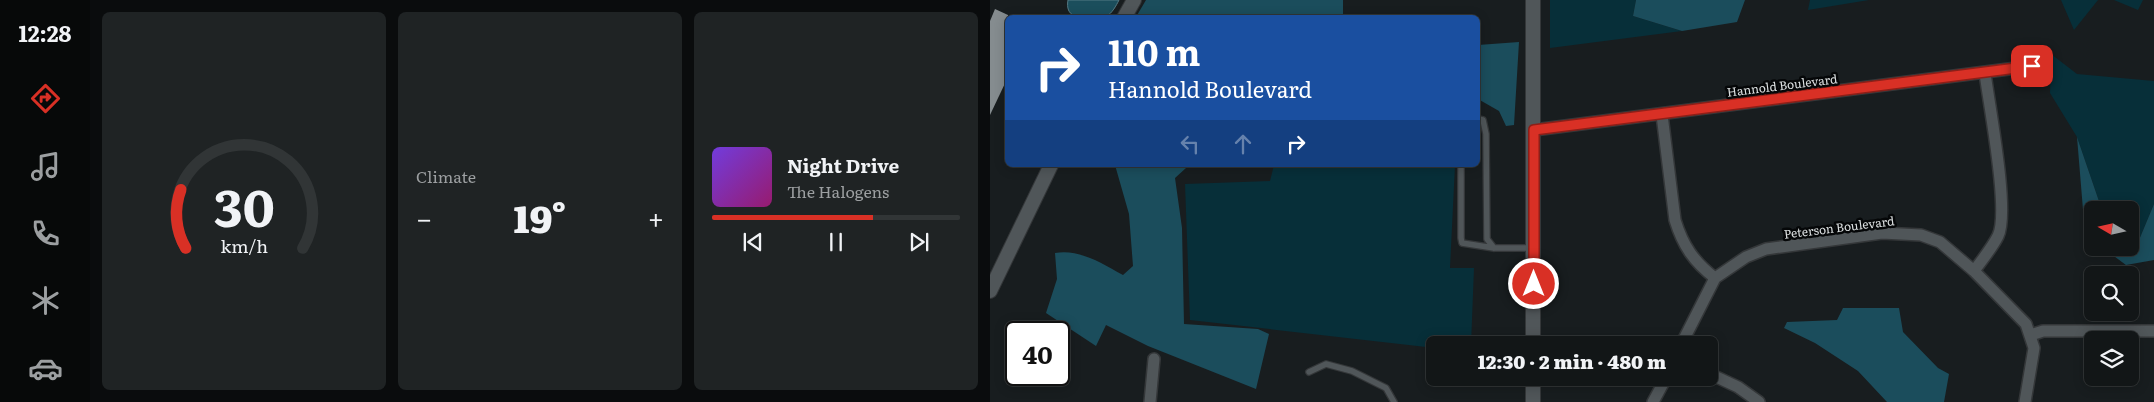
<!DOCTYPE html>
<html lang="en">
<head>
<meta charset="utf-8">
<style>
	body { margin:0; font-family:Literata,serif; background:#1f2324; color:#f1f3f6; height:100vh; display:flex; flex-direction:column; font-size:19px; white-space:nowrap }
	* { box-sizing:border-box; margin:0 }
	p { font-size:16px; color:#9c9fa1 }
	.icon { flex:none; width:28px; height:28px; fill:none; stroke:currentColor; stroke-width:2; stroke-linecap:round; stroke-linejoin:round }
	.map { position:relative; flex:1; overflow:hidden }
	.side { display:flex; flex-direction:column; gap:12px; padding:12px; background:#0a0c0d; width:900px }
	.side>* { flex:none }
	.hud { position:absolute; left:15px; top:15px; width:475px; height:152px; border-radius:8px; box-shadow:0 2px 12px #0003,0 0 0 1px #313536; background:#1a4fa0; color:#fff; overflow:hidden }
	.needle { width:32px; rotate:279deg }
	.buttons { position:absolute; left:1094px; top:201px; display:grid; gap:10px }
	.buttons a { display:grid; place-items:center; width:55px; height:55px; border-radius:8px; background:#121617; box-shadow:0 2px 12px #0003,0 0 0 1px #313536; font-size:25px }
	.speed { position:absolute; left:15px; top:321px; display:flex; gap:10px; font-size:25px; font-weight:700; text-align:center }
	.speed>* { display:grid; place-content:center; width:65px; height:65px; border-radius:50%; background:#121617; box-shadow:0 2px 12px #0003,0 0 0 1px #313536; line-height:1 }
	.speed .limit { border:2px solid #111; border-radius:8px; background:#fff; color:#111 }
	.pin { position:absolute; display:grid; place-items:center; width:42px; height:42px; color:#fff; margin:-21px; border-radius:10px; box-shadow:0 2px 8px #0006 }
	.me { position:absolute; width:55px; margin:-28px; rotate:0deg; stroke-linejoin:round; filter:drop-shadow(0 0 4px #0008) }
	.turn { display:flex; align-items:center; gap:18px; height:105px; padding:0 20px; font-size:22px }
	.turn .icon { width:65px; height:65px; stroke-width:2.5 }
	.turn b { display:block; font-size:35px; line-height:42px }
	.lanes { display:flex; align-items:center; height:48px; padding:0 20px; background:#0003; justify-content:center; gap:25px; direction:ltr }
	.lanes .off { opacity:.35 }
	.big { font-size:38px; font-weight:800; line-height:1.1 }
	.side .widget { flex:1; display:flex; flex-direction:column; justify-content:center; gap:8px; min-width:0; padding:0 18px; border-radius:8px; background:#1f2324 }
	.side .dial { align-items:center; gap:0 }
	.dial svg { height:130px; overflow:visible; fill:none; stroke:#313536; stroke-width:7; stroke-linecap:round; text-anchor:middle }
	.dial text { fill:#f1f3f6; stroke:none }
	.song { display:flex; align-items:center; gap:15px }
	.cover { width:60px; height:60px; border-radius:8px; background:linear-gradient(135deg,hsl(260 70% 55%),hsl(320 70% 35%)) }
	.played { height:5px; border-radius:2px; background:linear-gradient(90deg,#d93025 65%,#313536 65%) }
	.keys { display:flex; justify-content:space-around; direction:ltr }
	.heat { display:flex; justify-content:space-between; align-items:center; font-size:28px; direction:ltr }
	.side .tiles { flex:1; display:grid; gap:12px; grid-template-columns:repeat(3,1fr) }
	.trip { position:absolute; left:436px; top:336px; width:292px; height:50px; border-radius:8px; background:#121617; box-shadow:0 2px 12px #0003,0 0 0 1px #313536; font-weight:800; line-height:50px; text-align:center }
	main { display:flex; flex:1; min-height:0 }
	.menu { display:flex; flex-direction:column; width:90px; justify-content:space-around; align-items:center; background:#070909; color:#9c9fa1 }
	.menu .icon { width:35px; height:35px }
	.menu .on { color:#d93025 }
	.menu b { font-size:22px; color:#f1f3f6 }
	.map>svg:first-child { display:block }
</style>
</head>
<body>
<main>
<nav class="menu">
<b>12:28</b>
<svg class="icon on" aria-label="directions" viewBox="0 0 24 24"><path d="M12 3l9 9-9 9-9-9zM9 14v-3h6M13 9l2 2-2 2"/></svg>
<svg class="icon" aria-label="music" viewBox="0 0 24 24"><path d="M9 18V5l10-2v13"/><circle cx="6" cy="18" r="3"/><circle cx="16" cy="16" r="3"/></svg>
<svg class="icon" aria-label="phone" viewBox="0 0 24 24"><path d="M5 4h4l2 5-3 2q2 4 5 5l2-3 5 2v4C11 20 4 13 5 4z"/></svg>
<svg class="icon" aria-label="climate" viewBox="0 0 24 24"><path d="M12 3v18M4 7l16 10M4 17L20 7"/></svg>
<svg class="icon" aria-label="car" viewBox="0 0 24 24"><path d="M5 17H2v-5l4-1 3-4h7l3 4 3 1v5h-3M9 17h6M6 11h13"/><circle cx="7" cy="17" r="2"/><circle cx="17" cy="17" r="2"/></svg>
</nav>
<section class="side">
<div class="tiles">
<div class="widget dial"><svg viewBox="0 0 100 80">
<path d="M14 69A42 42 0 1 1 86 69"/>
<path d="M14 69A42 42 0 0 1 11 33" stroke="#d93025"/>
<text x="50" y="56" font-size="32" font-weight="700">30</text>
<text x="50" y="72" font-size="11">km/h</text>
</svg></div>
<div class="widget"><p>Climate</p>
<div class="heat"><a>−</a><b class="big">19°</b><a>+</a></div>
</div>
<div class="widget">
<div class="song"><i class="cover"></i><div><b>Night Drive</b><p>The Halogens</p></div></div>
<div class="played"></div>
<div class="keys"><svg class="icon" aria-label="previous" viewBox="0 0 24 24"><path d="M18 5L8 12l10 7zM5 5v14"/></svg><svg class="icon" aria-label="pause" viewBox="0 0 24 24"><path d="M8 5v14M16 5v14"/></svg><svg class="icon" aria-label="next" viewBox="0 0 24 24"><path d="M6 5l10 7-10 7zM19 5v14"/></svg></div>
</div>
</div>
</section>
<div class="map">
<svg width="1164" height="402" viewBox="0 0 1164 402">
	<rect width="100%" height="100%" fill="#181d1f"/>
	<path fill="#072f39" d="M560 0H646L643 16 692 31 560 48Z
		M820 0H879L818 10Z
		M1071 0H1108L1084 30Z
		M1124 0H1153L1148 10Z
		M1061 54 1087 74 1164 81V204L1149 240 1140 233V210H1112L1087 137 1060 93Z
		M284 165H465L460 268H484L481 345H445V348L200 320 195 184 280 181Z"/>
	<path fill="#1b4d5c" d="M156 0H353V17H146Z
		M646 0H755L747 22 692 31 643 16Z
		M529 42 524 125 516 126 509 111 488 99V45Z
		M1087 137 1112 210H1102V239L1095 234Z
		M125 165H278V168H196L185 178 192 228 194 324 268 329 279 334 266 389 158 346 116 325 106 346 56 313 67 279 65 253C90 249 111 263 133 275L143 266 139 214Z
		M1164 204V260L1136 265 1113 248H1140V233L1149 240Z
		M853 308H909L913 332 948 368 959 374 954 402H897L868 371 825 343 794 328 797 322 847 320Z"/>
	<path fill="#1b4e5c" stroke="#557a84" d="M78 0H129C126 6 122 13 117 16 112 18 106 18 101 18 88 18 75 17 78 0Z"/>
	<path fill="#858c8f" d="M5 9 18 15V77L0 115V21Z"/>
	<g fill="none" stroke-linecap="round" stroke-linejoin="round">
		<g stroke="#343739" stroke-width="8">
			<path id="service" d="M488 119 493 120 496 134 497 239 504 248
				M471 165V238L472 243 504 248H542
				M319 372 336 364 362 371 396 388 404 402"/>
		</g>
		<g stroke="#343739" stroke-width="14">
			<path id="minor" d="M672 115 685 220C693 246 704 262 725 278
				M544 130 1042 66
				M984 271C992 260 1002 248 1008 236 1020 212 999 105 995 73
				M1041 335 1053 331H1164
				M691 345 725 278 756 257 776 249 892 233 931 235 950 242 984 271 1036 324 1044 348 1035 402
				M720 374 748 387 769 402
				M160 402 164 359
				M663 402 676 378"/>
		</g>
		<g stroke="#343739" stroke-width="16">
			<path id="tertiary" d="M543 0V345
				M134 18 144 0
				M0 291 61 165
				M543 402V378"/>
		</g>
		<use href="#service" stroke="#505659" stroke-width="5.5"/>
		<use href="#minor" stroke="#505659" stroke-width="11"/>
		<use href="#tertiary" stroke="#505659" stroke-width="14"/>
	</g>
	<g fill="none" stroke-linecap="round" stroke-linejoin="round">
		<g stroke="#8d1f18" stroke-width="12">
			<path id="route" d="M544 284V130L1042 66"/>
		</g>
		<use href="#route" stroke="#d93025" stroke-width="9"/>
	</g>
	<g text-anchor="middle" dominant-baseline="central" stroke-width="5" stroke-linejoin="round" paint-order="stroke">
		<g font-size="12" fill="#dde1e2" stroke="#050708">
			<text transform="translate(792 85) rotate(-7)">Hannold Boulevard</text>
			<text transform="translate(849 227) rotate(-7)">Peterson Boulevard</text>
		</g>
	</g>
</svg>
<div class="buttons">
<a><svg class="needle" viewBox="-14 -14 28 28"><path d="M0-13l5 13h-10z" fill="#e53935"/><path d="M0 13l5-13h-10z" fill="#9c9fa1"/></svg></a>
<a><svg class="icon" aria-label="search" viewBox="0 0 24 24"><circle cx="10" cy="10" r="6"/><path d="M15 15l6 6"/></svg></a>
<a><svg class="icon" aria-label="layers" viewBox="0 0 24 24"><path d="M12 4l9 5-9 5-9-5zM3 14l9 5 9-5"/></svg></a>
</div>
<div class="speed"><div class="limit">40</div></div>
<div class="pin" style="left:1042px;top:66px;background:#d93025"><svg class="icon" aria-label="arrive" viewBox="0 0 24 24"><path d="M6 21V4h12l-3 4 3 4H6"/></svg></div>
<svg class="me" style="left:544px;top:284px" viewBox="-20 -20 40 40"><circle r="17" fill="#d93025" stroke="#fff" stroke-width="3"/><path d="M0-11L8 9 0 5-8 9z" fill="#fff"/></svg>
<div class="trip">12:30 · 2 min · 480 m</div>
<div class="hud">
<div class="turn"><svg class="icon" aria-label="right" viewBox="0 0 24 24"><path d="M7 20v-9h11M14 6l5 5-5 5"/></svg><div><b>110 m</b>Hannold Boulevard</div></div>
<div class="lanes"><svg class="icon off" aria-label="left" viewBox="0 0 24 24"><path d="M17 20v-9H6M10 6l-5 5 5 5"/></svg><svg class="icon off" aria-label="ahead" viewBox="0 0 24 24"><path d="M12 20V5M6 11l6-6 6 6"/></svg><svg class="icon" aria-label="right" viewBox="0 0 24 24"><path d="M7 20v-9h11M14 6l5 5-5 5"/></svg></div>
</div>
</div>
</main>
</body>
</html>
